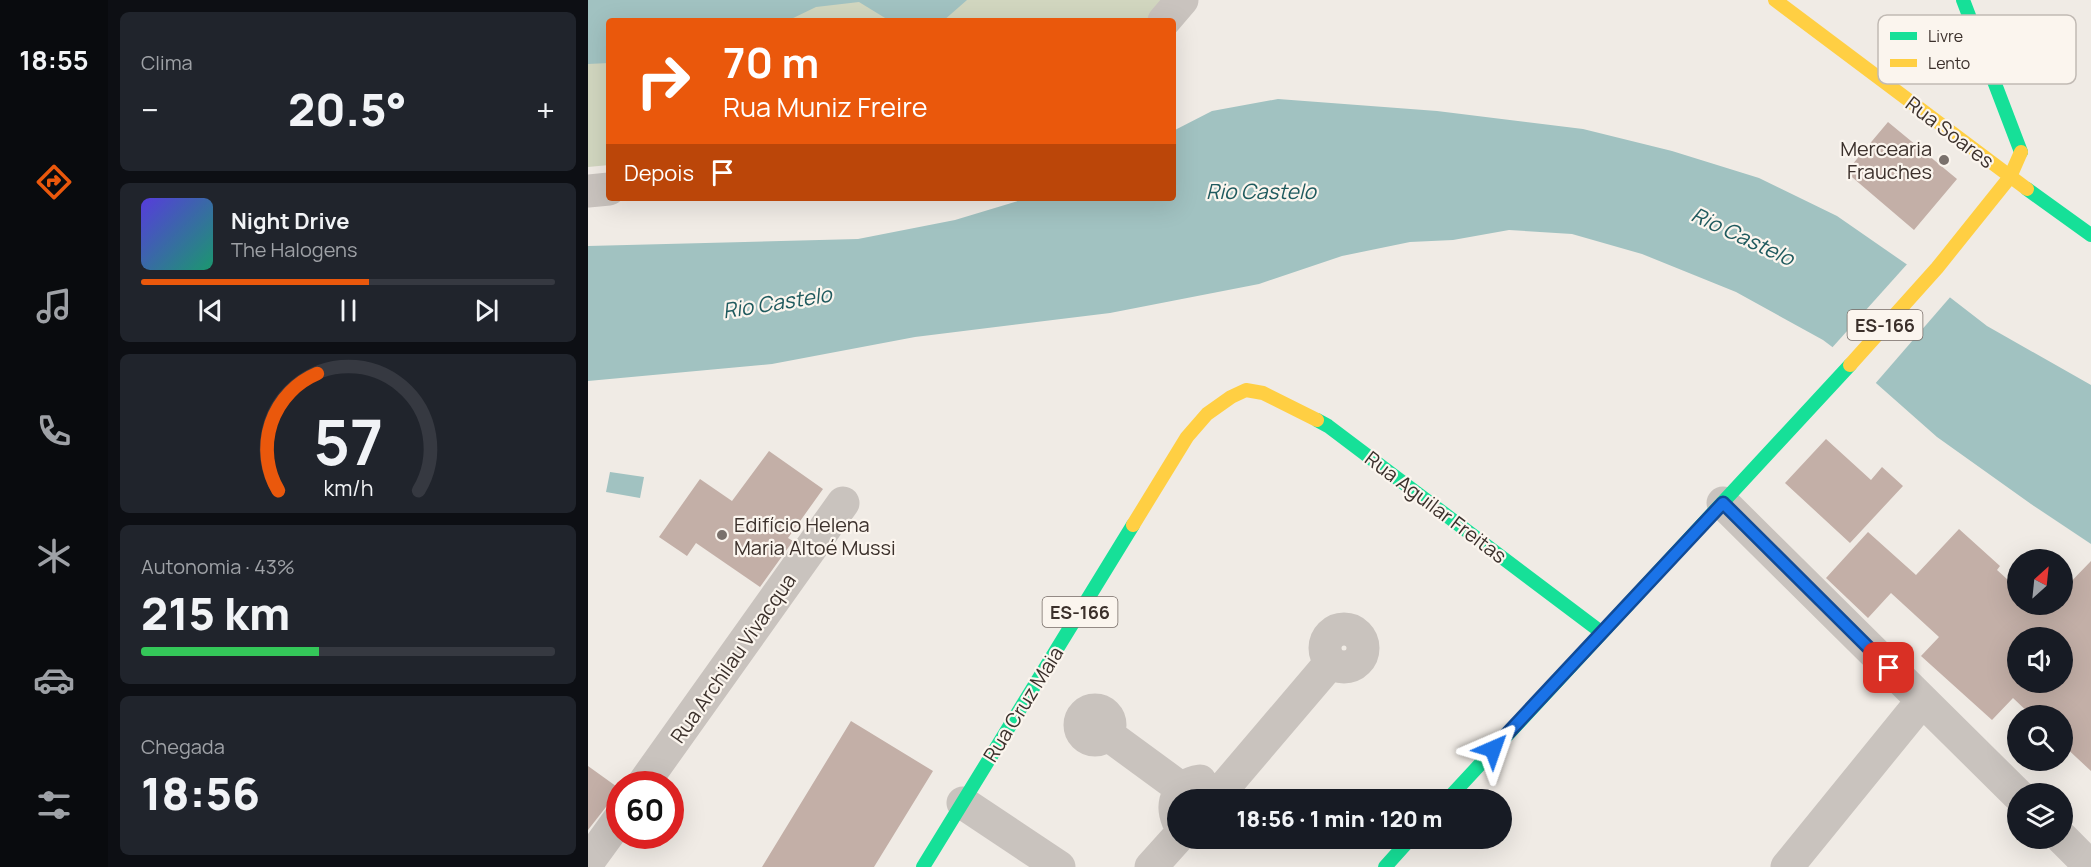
<!DOCTYPE html>
<html lang="pt">
<head>
<meta charset="utf-8">
<style>
	body { margin:0; font-family:Manrope,sans-serif; background:#20242c; color:#f1f3f6; height:100vh; display:flex; flex-direction:column; font-size:22px; white-space:nowrap }
	* { box-sizing:border-box; margin:0 }
	p { font-size:20px; color:#9ea1a6 }
	.icon { flex:none; width:33px; height:33px; fill:none; stroke:currentColor; stroke-width:2; stroke-linecap:round; stroke-linejoin:round }
	.map { position:relative; flex:1; overflow:hidden }
	.drawer { display:flex; flex-direction:column; gap:12px; padding:12px; background:#0d0f14; width:480px }
	.drawer>* { flex:none }
	.top-card { position:absolute; left:18px; top:18px; width:570px; height:183px; border-radius:6px; box-shadow:0 6px 24px #0002; background:#ea580c; color:#fff; overflow:hidden }
	.needle { width:39px; rotate:27deg }
	.tools { position:absolute; left:1419px; top:549px; display:grid; gap:12px }
	.tools a { display:grid; place-items:center; width:66px; height:66px; border-radius:50%; background:#171b24; box-shadow:0 6px 24px #0002; font-size:30px }
	.speed { position:absolute; left:18px; top:771px; display:flex; gap:12px; font-size:30px; font-weight:700; text-align:center }
	.speed>* { display:grid; place-content:center; width:78px; height:78px; border-radius:50%; background:#171b24; box-shadow:0 6px 24px #0002; line-height:1 }
	.speed .limit { border:9px solid #d22; background:#fff; color:#111 }
	.pin { position:absolute; display:grid; place-items:center; width:51px; height:51px; color:#fff; margin:-26px; border-radius:12px; box-shadow:0 3px 9px #0006 }
	.me { position:absolute; width:66px; margin:-33px; rotate:43deg; stroke-linejoin:round; filter:drop-shadow(0 0 4px #0008) }
	.turn { display:flex; align-items:center; gap:21px; height:126px; padding:0 18px; font-size:27px }
	.turn .icon { width:78px; height:78px; stroke-width:2.5 }
	.turn b { display:block; font-size:42px; line-height:51px }
	.then { display:flex; align-items:center; height:57px; padding:0 18px; background:#0003; gap:12px; font-size:22px }
	.big { font-size:45px; font-weight:800; line-height:1.1 }
	.drawer .card { flex:1; display:flex; flex-direction:column; justify-content:center; gap:9px; min-width:0; padding:0 21px; border-radius:9px; background:#20242c }
	.drawer .dial { align-items:center; gap:0 }
	.dial svg { height:156px; overflow:visible; fill:none; stroke:#363941; stroke-width:7; stroke-linecap:round; text-anchor:middle }
	.dial text { fill:#f1f3f6; stroke:none }
	.song { display:flex; align-items:center; gap:18px }
	.cover { width:72px; height:72px; border-radius:9px; background:linear-gradient(135deg,hsl(250 70% 55%),hsl(160 70% 35%)) }
	.played { height:6px; border-radius:3px; background:linear-gradient(90deg,#ea580c 55%,#363941 55%) }
	.keys { display:flex; justify-content:space-around; direction:ltr }
	.heat { display:flex; justify-content:space-between; align-items:center; font-size:33px; direction:ltr }
	.charge { height:9px; border-radius:4px; background:linear-gradient(90deg,#34c759 43%,#363941 0) }
	.trip { position:absolute; left:579px; top:789px; width:345px; height:60px; border-radius:30px; background:#171b24; box-shadow:0 6px 24px #0002; font-weight:800; line-height:60px; text-align:center }
	main { display:flex; flex:1; min-height:0 }
	.tab-bar { display:flex; flex-direction:column; width:108px; justify-content:space-around; align-items:center; background:#090b0e; color:#9ea1a6 }
	.tab-bar .icon { width:42px; height:42px }
	.tab-bar .selected { color:#ea580c }
	.tab-bar b { font-size:27px; color:#f1f3f6 }
	.map>svg:first-child { display:block }
</style>
</head>
<body>
<main>
<nav class="tab-bar">
<b>18:55</b>
<svg class="icon selected" aria-label="directions" viewBox="0 0 24 24"><path d="M12 3l9 9-9 9-9-9zM9 14v-3h6M13 9l2 2-2 2"/></svg>
<svg class="icon" aria-label="music" viewBox="0 0 24 24"><path d="M9 18V5l10-2v13"/><circle cx="6" cy="18" r="3"/><circle cx="16" cy="16" r="3"/></svg>
<svg class="icon" aria-label="phone" viewBox="0 0 24 24"><path d="M5 4h4l2 5-3 2q2 4 5 5l2-3 5 2v4C11 20 4 13 5 4z"/></svg>
<svg class="icon" aria-label="climate" viewBox="0 0 24 24"><path d="M12 3v18M4 7l16 10M4 17L20 7"/></svg>
<svg class="icon" aria-label="car" viewBox="0 0 24 24"><path d="M5 17H2v-5l4-1 3-4h7l3 4 3 1v5h-3M9 17h6M6 11h13"/><circle cx="7" cy="17" r="2"/><circle cx="17" cy="17" r="2"/></svg>
<svg class="icon" aria-label="filters" viewBox="0 0 24 24"><path d="M4 7h16M4 17h16"/><circle cx="9" cy="7" r="2"/><circle cx="15" cy="17" r="2"/></svg>
</nav>
<section class="drawer">
<div class="card"><p>Clima</p>
<div class="heat"><a>−</a><b class="big">20.5°</b><a>+</a></div>
</div>
<div class="card">
<div class="song"><i class="cover"></i><div><b>Night Drive</b><p>The Halogens</p></div></div>
<div class="played"></div>
<div class="keys"><svg class="icon" aria-label="previous" viewBox="0 0 24 24"><path d="M18 5L8 12l10 7zM5 5v14"/></svg><svg class="icon" aria-label="pause" viewBox="0 0 24 24"><path d="M8 5v14M16 5v14"/></svg><svg class="icon" aria-label="next" viewBox="0 0 24 24"><path d="M6 5l10 7-10 7zM19 5v14"/></svg></div>
</div>
<div class="card dial"><svg viewBox="0 0 100 80">
<path d="M14 69A42 42 0 1 1 86 69"/>
<path d="M14 69A42 42 0 0 1 34 9" stroke="#ea580c"/>
<text x="50" y="56" font-size="32" font-weight="700">57</text>
<text x="50" y="72" font-size="11">km/h</text>
</svg></div>
<div class="card"><p>Autonomia · 43%</p><b class="big">215 km</b><div class="charge"></div></div>
<div class="card"><p>Chegada</p><b class="big">18:56</b></div>
</section>
<div class="map">
<svg width="1503" height="867" viewBox="0 0 1503 867">
	<rect width="100%" height="100%" fill="#f0ebe5"/>
	<path fill="#d1d6bf" d="M0 0H584L567 21H21V165L0 167Z"/>
	<path fill="#a1c2c1" d="M0 0H379L355 21H302L271 2 228 7 199 21H21V63L0 64Z
		M690 99 849 111 995 129 1084 151 1171 178 1249 216 1324 268 1399 326 1503 385V544L1443 504 1349 437 1263 361 1235 340 1148 292 1054 254 984 234 921 230 865 240 822 242 754 256 671 284 522 313 327 337 184 364 0 381V246L270 239 367 220 440 198H585V131L624 111Z
		M22 472 56 477 52 498 18 492Z"/>
	<path fill="#f0ebe5" d="M1321 262 1364 295 1286 385 1242 350Z"/>
	<path fill="#c3afa7" fill-rule="evenodd" d="M1300 122 1369 179 1326 230 1258 172Z
		M1238 439 1283 480 1294 467 1315 486 1262 543 1197 483Z
		M181 451 235 489 200 538 205 541 172 587 108 543 99 556 71 537 112 479 144 501Z
		M1371 529 1412 566 1409 570 1430 589V604H1447L1455 612 1462 604H1474V591L1503 561V771L1474 744V716H1444L1425 698 1404 720 1333 656 1351 637 1303 593 1280 618 1238 578 1280 532 1328 575ZM1430 638H1474V682H1430Z
		M263 721 345 771 286 867H174Z
		M0 766 32 789 0 830Z"/>
	<g fill="none" stroke-linecap="round" stroke-linejoin="round">
		<path stroke="#c9c3be" stroke-width="33" d="M576 21 594 0
			M0 191 21 189
			M1135 503 1430 795
			M737 648a19 19 0 1 1 38 0a19 19 0 1 1-38 0Z
			M492 725a15 15 0 1 1 30 0a15 15 0 1 1-30 0Z
			M519 734 594 789
			M55 784 255 503
			M634 790 743 662
			M375 803 471 867
			M590 821C582 802 591 784 612 781
			M1474 838 1503 867
			M0 862 32 818
			M563 867 590 837
			M1199 867 1334 701"/>
		<path stroke="#16e098" stroke-width="14" d="M1375 0 1433 152
			M1439 189 1503 235
			M729 420 740 426 1013 632
			M859 800 1262 365
			M335 867 545 525
			M797 867 823 838"/>
		<path stroke="#ffcf43" stroke-width="14" d="M1187 0 1439 189
			M1262 365 1349 268 1422 177 1433 152
			M545 525 599 437 619 414 643 397 658 390 675 393 729 420"/>
	</g>
	<g fill="none" stroke-linecap="round" stroke-linejoin="round">
		<g stroke="#114b97" stroke-width="15">
			<path id="route" d="M905 749 1135 503 1301 668"/>
		</g>
		<use href="#route" stroke="#1a73e8" stroke-width="10"/>
	</g>
	<g fill="#7a716c" stroke="#fbf5ee" stroke-width="2">
		<circle cx="1356" cy="160" r="6"/>
		<circle cx="134" cy="535" r="6"/>
	</g>
	<g text-anchor="middle" dominant-baseline="central" stroke-width="4.5" stroke-linejoin="round" paint-order="stroke">
		<g fill="#fbf5ee" stroke="#756b66" stroke-width="1.5">
			<rect x="1259.5" y="310" width="75" height="30" rx="4.5"/>
			<rect x="454.5" y="597" width="75" height="30" rx="4.5"/>
		</g>
		<g font-size="18" font-weight="bold" fill="#3b302b">
			<text x="1297" y="325">ES-166</text>
			<text x="492" y="612">ES-166</text>
		</g>
		<g font-size="20" fill="#3b302b" stroke="#fbf5ee">
			<text transform="translate(1362 132) rotate(37)">Rua Soares</text>
			<text transform="translate(848 507) rotate(37)">Rua Aguilar Freitas</text>
			<text transform="translate(145 658) rotate(-55)">Rua Archilau Vivacqua</text>
			<text transform="translate(435 704) rotate(-58)">Rua Cruz Maia</text>
		</g>
		<g font-size="20" fill="#3b302b" stroke="#fbf5ee" text-anchor="end">
			<text x="1344" y="148">Mercearia<tspan x="1344" dy="23">Frauches</tspan></text>
			<text x="146" y="524" text-anchor="start">Edifício Helena<tspan x="146" dy="23">Maria Altoé Mussi</tspan></text>
		</g>
		<g font-size="21" font-style="italic" fill="#1f5a5e" stroke="#fbf5ee">
			<text x="673" y="191">Rio Castelo</text>
			<text transform="translate(1155 236) rotate(25)">Rio Castelo</text>
			<text transform="translate(189 302) rotate(-9)">Rio Castelo</text>
		</g>
	</g>
	<rect x="1290" y="15" width="198" height="69" rx="9" fill="#fbf5ee" stroke="#c1bab4" stroke-width="1.5"/>
	<rect x="1302" y="32" width="27" height="8" fill="#16e098"/>
	<rect x="1302" y="59" width="27" height="8" fill="#ffcf43"/>
	<g font-size="16" fill="#3b302b">
		<text x="1340" y="42">Livre</text>
		<text x="1340" y="69">Lento</text>
	</g>
</svg>
<div class="tools">
<a><svg class="needle" viewBox="-14 -14 28 28"><path d="M0-13l5 13h-10z" fill="#e53935"/><path d="M0 13l5-13h-10z" fill="#9ea1a6"/></svg></a>
<a><svg class="icon" aria-label="sound" viewBox="0 0 24 24"><path d="M4 9h4l5-4v14l-5-4H4zM17 9q2 3 0 6"/></svg></a>
<a><svg class="icon" aria-label="search" viewBox="0 0 24 24"><circle cx="10" cy="10" r="6"/><path d="M15 15l6 6"/></svg></a>
<a><svg class="icon" aria-label="layers" viewBox="0 0 24 24"><path d="M12 4l9 5-9 5-9-5zM3 14l9 5 9-5"/></svg></a>
</div>
<div class="speed"><div class="limit">60</div></div>
<div class="pin" style="left:1301px;top:668px;background:#d93025"><svg class="icon" aria-label="arrive" viewBox="0 0 24 24"><path d="M6 21V4h12l-3 4 3 4H6"/></svg></div>
<svg class="me" style="left:905px;top:749px" viewBox="-20 -20 40 40"><path d="M0-17L14 15 0 8-14 15z" fill="#1a73e8" stroke="#fff" stroke-width="4"/></svg>
<div class="trip">18:56 · 1 min · 120 m</div>
<div class="top-card">
<div class="turn"><svg class="icon" aria-label="right" viewBox="0 0 24 24"><path d="M7 20v-9h11M14 6l5 5-5 5"/></svg><div><b>70 m</b>Rua Muniz Freire</div></div>
<div class="then">Depois<svg class="icon" aria-label="arrive" viewBox="0 0 24 24"><path d="M6 21V4h12l-3 4 3 4H6"/></svg></div>
</div>
</div>
</main>
</body>
</html>
